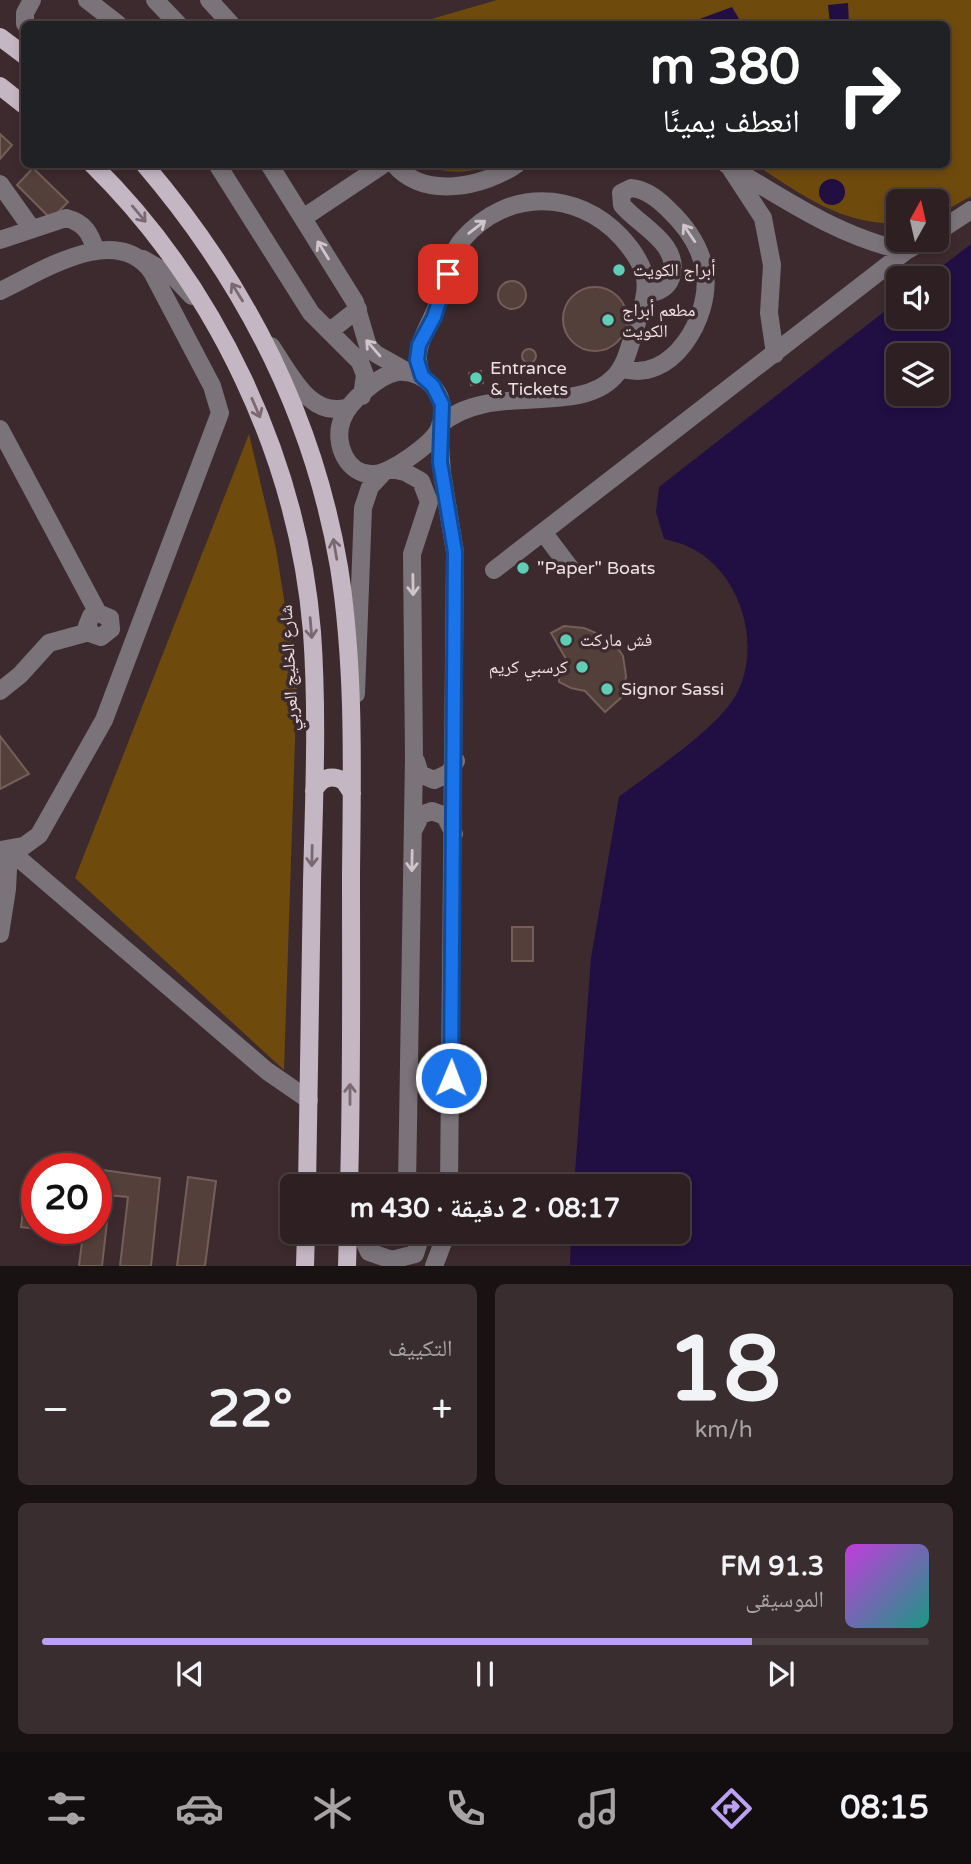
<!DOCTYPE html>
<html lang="ar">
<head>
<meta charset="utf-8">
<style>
	body { margin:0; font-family:"Varela Round","Noto Naskh Arabic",sans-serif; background:#3a2d2f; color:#f1f3f6; direction:rtl; height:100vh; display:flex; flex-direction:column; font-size:26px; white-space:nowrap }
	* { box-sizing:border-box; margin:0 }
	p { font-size:23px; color:#a7a3a5 }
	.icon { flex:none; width:38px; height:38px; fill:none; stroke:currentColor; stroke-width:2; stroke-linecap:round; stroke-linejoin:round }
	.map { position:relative; height:1266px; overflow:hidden; direction:ltr }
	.drawer { display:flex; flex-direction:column; gap:18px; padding:18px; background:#191213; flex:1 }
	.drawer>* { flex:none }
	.banner { position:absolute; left:21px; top:21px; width:929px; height:147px; border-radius:10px; box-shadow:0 4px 10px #0003,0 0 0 2px #493e40; direction:rtl; background:#202124; color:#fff; overflow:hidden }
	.needle { width:46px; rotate:8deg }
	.controls { position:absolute; left:886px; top:189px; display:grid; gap:14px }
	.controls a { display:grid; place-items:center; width:63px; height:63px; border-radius:10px; background:#2e2022; box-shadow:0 4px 10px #0003,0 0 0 2px #493e40; font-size:35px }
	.speed { position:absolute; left:21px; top:1153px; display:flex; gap:14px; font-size:35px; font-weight:700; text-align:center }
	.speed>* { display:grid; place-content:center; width:91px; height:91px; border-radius:50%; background:#2e2022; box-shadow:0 4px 10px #0003,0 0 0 2px #493e40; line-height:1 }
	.speed .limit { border:10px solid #d22; background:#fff; color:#111 }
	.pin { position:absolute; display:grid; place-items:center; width:60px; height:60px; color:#fff; margin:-30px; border-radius:14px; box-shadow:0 4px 10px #0006 }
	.me { position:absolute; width:77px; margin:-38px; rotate:1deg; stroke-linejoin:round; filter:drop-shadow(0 0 5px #0008) }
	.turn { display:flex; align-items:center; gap:24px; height:147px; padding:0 35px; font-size:32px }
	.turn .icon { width:91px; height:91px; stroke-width:2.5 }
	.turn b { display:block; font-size:49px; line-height:60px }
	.big { font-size:52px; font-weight:800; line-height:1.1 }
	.drawer .card { flex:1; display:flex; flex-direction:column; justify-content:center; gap:10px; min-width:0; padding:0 24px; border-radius:10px; background:#3a2d2f }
	.drawer .dial { align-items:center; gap:0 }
	.dial b { font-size:91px; line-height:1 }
	.song { display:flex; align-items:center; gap:21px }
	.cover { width:84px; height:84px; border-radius:10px; background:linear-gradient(135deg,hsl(290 70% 55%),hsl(170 70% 35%)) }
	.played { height:7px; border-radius:4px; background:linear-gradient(90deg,#bca0f2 80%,#493e40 80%) }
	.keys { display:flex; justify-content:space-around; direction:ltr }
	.heat { display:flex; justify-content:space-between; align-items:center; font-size:38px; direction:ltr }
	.drawer .tiles { flex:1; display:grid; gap:18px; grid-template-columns:1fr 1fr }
	.card:last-child { grid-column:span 2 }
	.trip { position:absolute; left:280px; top:1174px; width:410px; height:70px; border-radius:10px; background:#2e2022; box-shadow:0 4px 10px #0003,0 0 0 2px #493e40; font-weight:800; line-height:70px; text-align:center; direction:rtl }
	.menu { display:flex; height:112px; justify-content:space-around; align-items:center; background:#120d0e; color:#a7a3a5 }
	.menu .icon { width:49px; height:49px }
	.menu .selected { color:#bca0f2 }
	.menu b { font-size:32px; color:#f1f3f6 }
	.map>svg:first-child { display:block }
</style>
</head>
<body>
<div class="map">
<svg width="971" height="1266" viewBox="0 0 971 1266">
	<rect width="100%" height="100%" fill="#3d2a2e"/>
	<path fill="#6f4a0d" d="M497 0H971V196L936 216V201H898V223C841 225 801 194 756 165L947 164V24H414Z
		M423 165H492C468 174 446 174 423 165Z
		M249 434 276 549 297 681 284 1070 75 878Z"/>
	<path fill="#210e43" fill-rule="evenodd" d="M848 3 849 24H830L828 5Z
		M732 7 742 24H686Z
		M819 192a13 13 0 1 1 26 0a13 13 0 1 1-26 0Z
		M971 244V1265H570L571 1232H677V1186H574L591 958 619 797C651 772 717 729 736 695 763 646 741 571 689 547 681 543 672 541 664 539L656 512 659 487 898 301V317H936V278H927ZM936 355V394H898V355Z"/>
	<path fill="#54403a" stroke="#745f58" stroke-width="2" d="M0 134 12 145 0 159Z
		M33 168 68 202 51 219 17 185Z
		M498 295a14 14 0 1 1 28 0a14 14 0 1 1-28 0Z
		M563 319a32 32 0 1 1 64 0a32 32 0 1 1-64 0Z
		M522 356a7 7 0 1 1 14 0a7 7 0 1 1-14 0Z
		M481 371 483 383 471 385 469 373Z
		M564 626 584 628 613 640 623 656 626 676 623 696 605 712 585 691 571 688 559 682V671L566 659 551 633Z
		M0 736 29 774 0 789Z
		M512 927H533V961H512Z
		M51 1163 95 1169H51Z
		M96 1169 160 1178 151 1266H120L128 1197 96 1194Z
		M188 1177 216 1181 205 1266H177Z
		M24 1203 37 1204V1228H96V1211L108 1213 102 1266H79L83 1234 21 1227Z"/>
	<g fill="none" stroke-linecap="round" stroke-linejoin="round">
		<path stroke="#7a737a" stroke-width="18" d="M87 0 118 24
			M155 0 178 24
			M209 0 231 24
			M25 24V13L32 0
			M217 164 311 313 360 362 365 375 362 396
			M269 164 355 302 368 346 376 354 408 372
			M394 164C424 200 484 187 517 164
			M726 164C782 198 841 238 906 251
			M731 169 763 218 772 265 769 313 775 354
			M0 184 32 229
			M303 218 384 164
			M936 233 971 210
			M0 240 66 218C85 223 90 233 96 251
			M143 259 174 277 192 296
			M0 291C41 272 116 221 152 272L212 386 220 413 104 720 39 835 24 846 0 850
			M330 331 358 309
			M271 346C290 373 310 420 349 407
			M621 368C672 386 711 316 705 274 702 248 686 226 668 209 658 199 646 189 631 188L621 193 622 205C639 226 682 244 671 278 667 289 656 293 645 294
			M397 372C428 369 452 400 439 429 432 444 390 474 374 474 347 476 333 443 342 420 348 402 379 375 397 372Z
			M422 376C409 349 430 328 438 303 445 282 449 255 463 239 507 188 577 190 621 237 631 248 642 263 645 278 648 295 640 313 635 329 630 345 626 365 614 377 577 417 488 381 440 425
			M0 429 98 613 110 618 111 629 101 637 92 634 87 626 91 616 98 613
			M439 429 442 473 455 552 449 1186
			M391 469 405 472 421 481 429 502 412 554 414 758 407 1186
			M543 532 571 569
			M494 570 906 251 925 240
			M0 691 20 675 49 643 89 632
			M356 694 363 508 370 487 383 473
			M416 761 420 774 434 780 449 773 456 761
			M414 829 421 815 432 811 445 816 454 834
			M9 850 267 1071 309 1100
			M0 934 7 889 9 850
			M360 1232 369 1252 392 1260 415 1254 422 1232
			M434 1266 447 1232"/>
		<path stroke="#c5b6c3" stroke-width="18" d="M0 37 24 55
			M0 86 24 105
			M92 164C216 286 298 459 312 632 318 715 314 799 312 882 310 984 309 1085 307 1186
			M144 164C244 281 313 414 339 567 355 668 352 772 351 874 351 978 352 1082 349 1186
			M314 791C320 778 331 774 344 781L352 793
			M305 1266 306 1232
			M347 1266 348 1232"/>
	</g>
	<defs><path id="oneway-shaft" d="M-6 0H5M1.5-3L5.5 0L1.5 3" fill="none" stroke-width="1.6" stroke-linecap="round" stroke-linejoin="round" transform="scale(1.75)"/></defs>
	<g stroke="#7a6971">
		<use href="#oneway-shaft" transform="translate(139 214) rotate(50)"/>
		<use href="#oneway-shaft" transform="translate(237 292) rotate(-122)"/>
		<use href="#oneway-shaft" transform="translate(256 408) rotate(67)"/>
		<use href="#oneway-shaft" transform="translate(335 549) rotate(-100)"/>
		<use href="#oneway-shaft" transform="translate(311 628) rotate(85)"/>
		<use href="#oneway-shaft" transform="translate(312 856) rotate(91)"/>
		<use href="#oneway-shaft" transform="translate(350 1094) rotate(-90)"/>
	</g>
	<g stroke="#d0c5c9">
		<use href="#oneway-shaft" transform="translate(477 227) rotate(-38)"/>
		<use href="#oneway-shaft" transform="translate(689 233) rotate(-124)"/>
		<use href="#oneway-shaft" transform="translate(323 250) rotate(-122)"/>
		<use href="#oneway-shaft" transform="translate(373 348) rotate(-131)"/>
		<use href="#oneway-shaft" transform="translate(413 585) rotate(89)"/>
		<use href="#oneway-shaft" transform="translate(412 861) rotate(91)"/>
	</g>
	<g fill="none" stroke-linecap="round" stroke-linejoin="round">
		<g stroke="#114b97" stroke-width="18">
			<path id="route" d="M448 274 434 317 419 345 417 360 422 376 433 386 442 404 440 462 455 552 451 1078"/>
		</g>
		<use href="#route" stroke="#1a73e8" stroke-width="12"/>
	</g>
	<g fill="#5eceb7" stroke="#3d2a2e" stroke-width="2.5">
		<circle cx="619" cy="270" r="7"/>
		<circle cx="608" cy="320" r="7"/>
		<circle cx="476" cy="378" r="7"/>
		<circle cx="523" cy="568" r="7"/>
		<circle cx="566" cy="640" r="7"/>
		<circle cx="582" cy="667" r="7"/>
		<circle cx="607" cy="689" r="7"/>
	</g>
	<g text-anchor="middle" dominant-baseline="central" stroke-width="7" stroke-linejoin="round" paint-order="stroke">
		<g font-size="18" fill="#ede0e3" stroke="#3d2a2e" text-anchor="start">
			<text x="633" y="270">أبراج الكويت</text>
			<text x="622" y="310">مطعم أبراج<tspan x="622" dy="21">الكويت</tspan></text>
			<text x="490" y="368">Entrance<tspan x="490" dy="21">&amp; Tickets</tspan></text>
			<text x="537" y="568">"Paper" Boats</text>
			<text x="580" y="640">فش ماركت</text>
			<text x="568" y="667" text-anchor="end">كرسبي كريم</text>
			<text x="621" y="689">Signor Sassi</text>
		</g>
		<g font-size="18" fill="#ede0e3" stroke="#3d2a2e">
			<text transform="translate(289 668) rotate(-93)">شارع الخليج العربي</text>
		</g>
	</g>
</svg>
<div class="controls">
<a><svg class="needle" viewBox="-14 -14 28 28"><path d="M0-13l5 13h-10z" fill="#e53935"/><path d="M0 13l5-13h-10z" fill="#a7a3a5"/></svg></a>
<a><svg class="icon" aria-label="sound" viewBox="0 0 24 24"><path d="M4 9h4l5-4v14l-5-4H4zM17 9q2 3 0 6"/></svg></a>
<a><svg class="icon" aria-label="layers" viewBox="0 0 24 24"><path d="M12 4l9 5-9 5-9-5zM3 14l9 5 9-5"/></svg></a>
</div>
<div class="speed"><div class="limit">20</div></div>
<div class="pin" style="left:448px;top:274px;background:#d93025"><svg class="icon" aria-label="arrive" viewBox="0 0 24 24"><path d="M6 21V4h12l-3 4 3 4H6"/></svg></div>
<svg class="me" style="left:451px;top:1078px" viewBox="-20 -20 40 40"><circle r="17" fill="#1a73e8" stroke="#fff" stroke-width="3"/><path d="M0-11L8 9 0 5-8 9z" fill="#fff"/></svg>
<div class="trip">08:17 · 2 دقيقة · 430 m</div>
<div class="banner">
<div class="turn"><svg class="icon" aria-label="right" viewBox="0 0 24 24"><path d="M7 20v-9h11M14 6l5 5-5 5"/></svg><div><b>380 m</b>انعطف يمينًا</div></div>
</div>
</div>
<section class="drawer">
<div class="tiles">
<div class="card dial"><b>18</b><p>km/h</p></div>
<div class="card"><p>التكييف</p>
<div class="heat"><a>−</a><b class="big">22°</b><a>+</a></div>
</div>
<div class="card">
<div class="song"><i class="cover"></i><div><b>91.3 FM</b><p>الموسيقى</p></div></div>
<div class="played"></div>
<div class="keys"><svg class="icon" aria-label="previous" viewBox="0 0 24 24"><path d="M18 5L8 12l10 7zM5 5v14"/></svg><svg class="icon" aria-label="pause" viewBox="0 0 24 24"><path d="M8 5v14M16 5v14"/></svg><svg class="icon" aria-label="next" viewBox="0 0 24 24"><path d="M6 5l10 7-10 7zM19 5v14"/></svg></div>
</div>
</div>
</section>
<nav class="menu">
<b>08:15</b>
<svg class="icon selected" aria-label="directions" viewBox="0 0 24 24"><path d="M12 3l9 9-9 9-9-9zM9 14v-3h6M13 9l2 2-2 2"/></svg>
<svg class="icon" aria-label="music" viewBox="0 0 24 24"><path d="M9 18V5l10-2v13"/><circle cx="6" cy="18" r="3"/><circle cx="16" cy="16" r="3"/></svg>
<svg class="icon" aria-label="phone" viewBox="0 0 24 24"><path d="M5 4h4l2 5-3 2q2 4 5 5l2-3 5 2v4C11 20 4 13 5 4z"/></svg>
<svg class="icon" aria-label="climate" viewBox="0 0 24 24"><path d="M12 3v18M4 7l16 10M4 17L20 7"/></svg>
<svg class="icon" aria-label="car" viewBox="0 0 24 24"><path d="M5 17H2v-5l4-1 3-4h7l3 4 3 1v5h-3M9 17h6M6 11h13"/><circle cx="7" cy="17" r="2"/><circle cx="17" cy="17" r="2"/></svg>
<svg class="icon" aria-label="filters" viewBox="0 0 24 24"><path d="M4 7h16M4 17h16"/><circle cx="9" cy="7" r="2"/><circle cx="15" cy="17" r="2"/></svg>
</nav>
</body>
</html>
